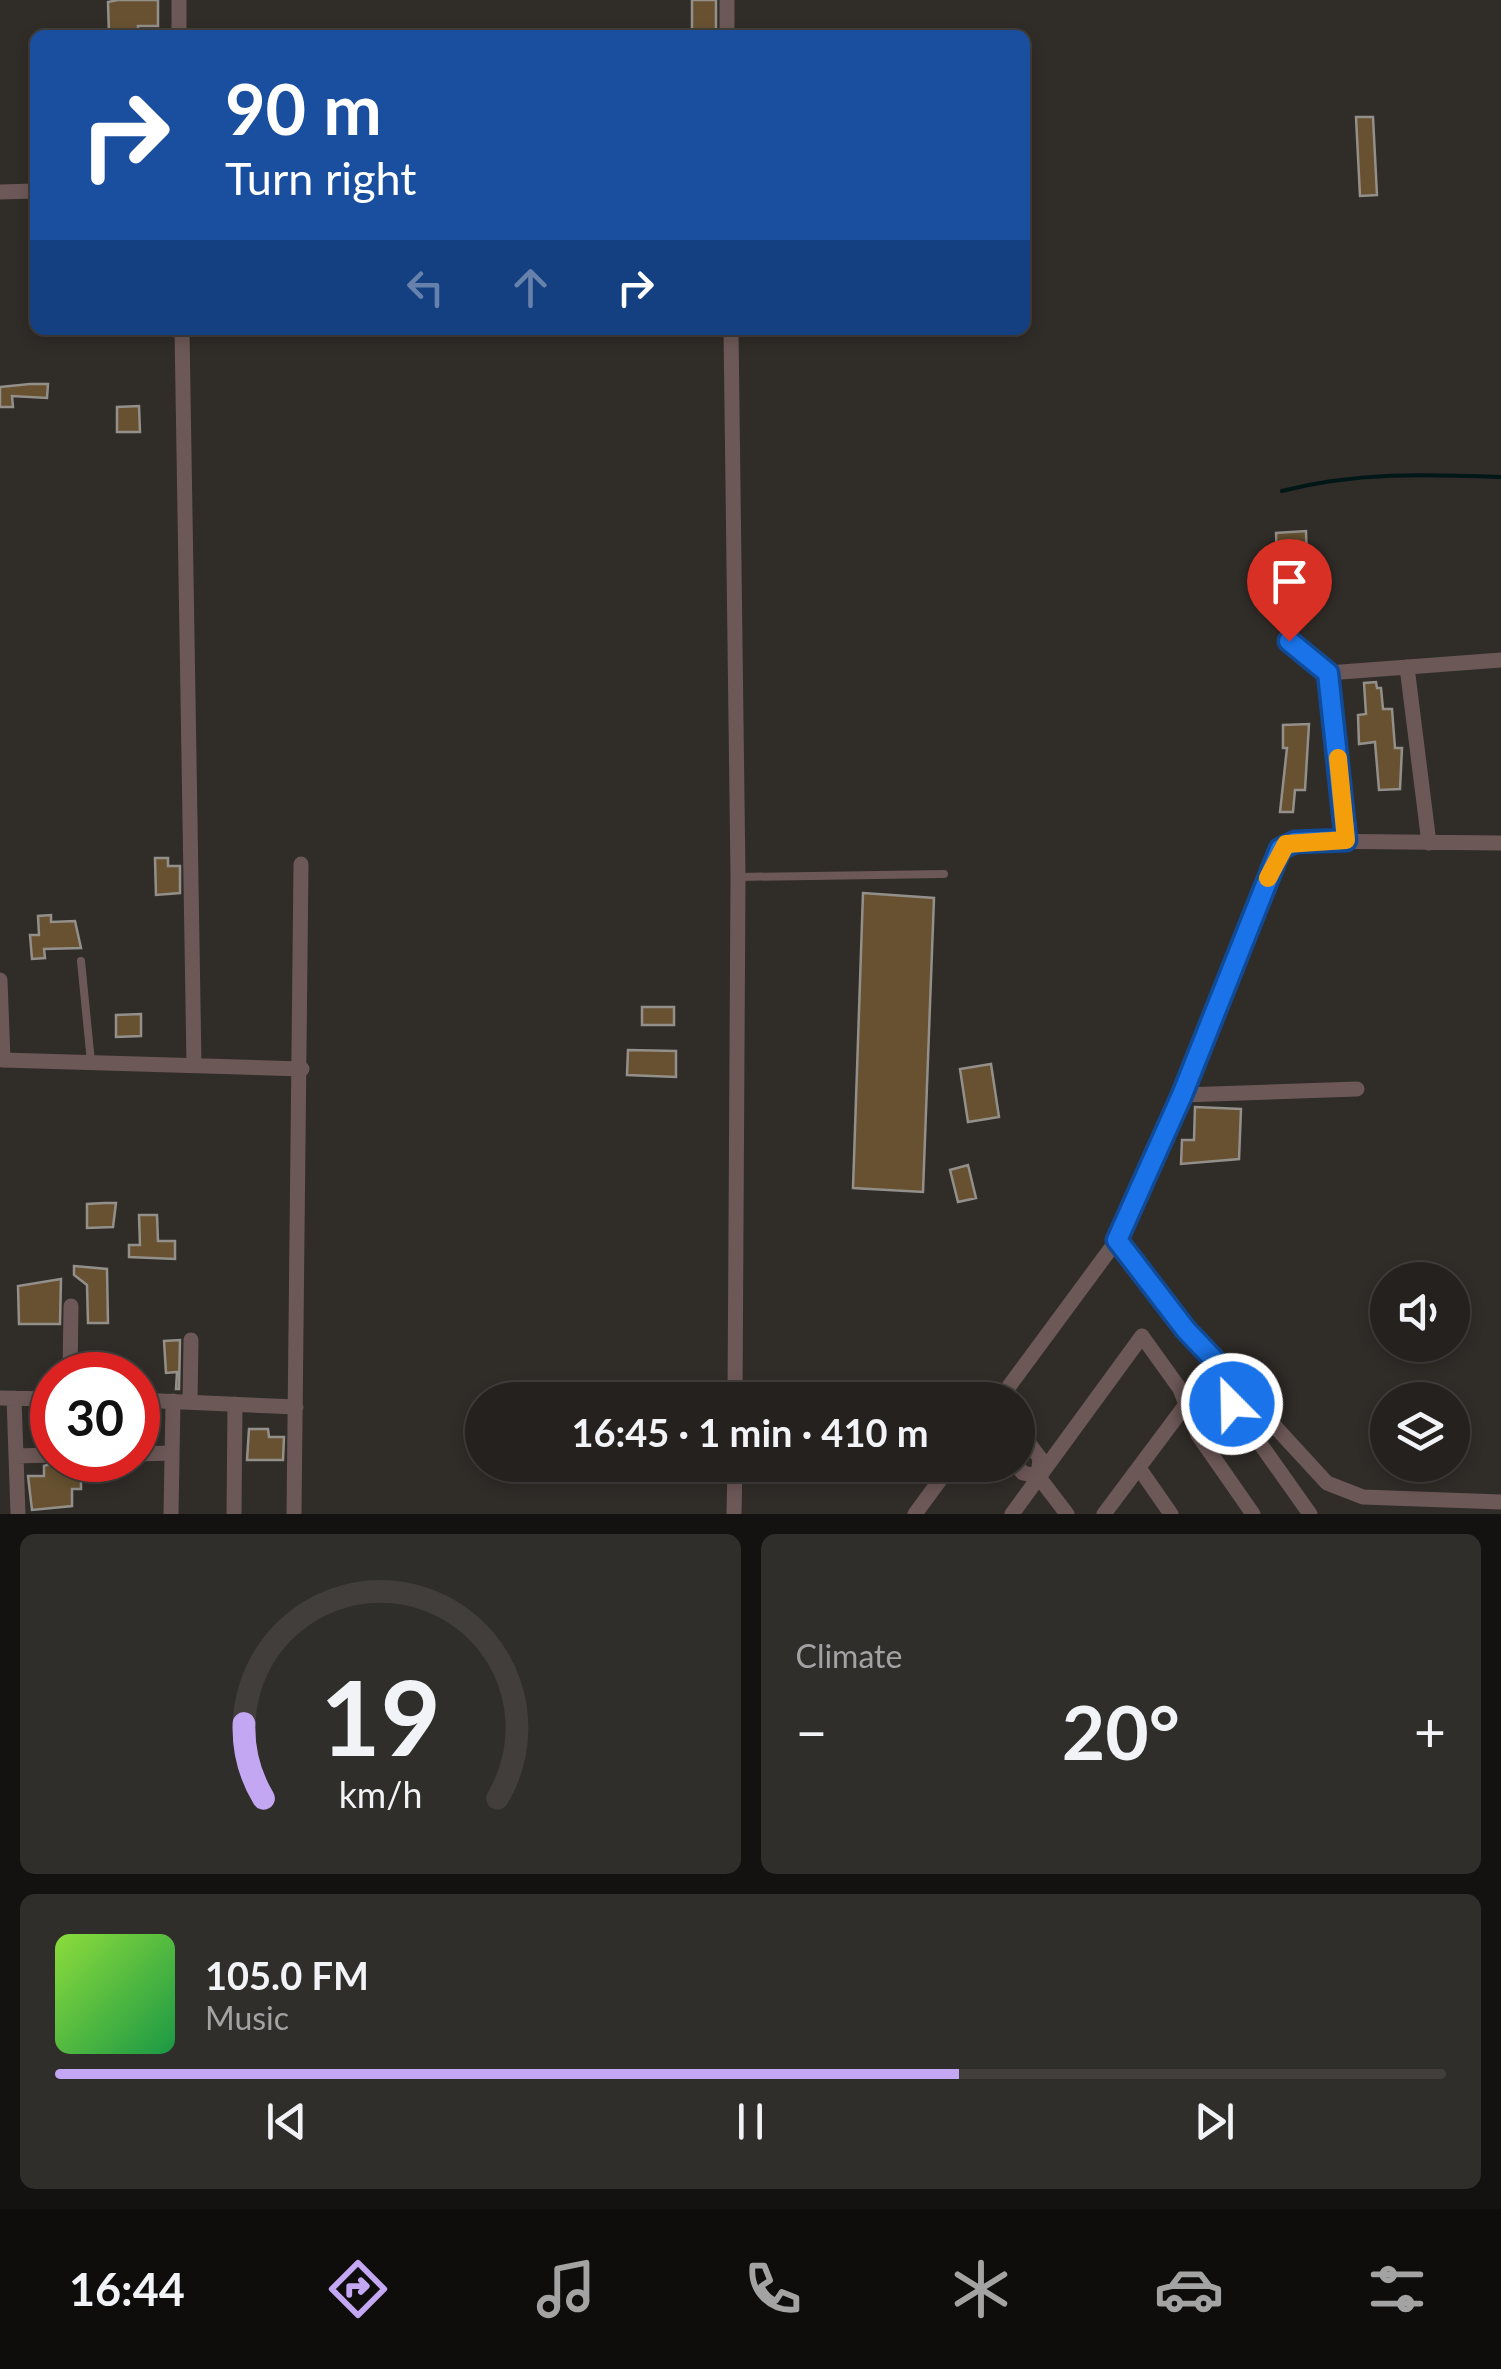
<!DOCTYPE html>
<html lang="en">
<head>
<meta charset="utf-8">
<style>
	body { margin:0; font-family:Lato,sans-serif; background:#302e2b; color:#f1f3f6; height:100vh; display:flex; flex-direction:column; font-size:38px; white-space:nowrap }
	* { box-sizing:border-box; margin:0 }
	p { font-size:32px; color:#a3a3a4 }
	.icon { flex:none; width:55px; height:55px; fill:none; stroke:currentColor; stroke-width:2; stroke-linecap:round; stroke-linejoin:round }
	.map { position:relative; height:1514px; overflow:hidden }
	.panel { display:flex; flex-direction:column; gap:20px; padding:20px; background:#141210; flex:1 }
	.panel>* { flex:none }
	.guide { position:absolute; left:30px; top:30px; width:1000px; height:305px; border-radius:15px; box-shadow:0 5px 15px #0003,0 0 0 2px #413e3c; background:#1a4fa0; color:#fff; overflow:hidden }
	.tools { position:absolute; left:1370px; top:1262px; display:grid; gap:20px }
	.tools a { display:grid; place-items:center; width:100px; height:100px; border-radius:50%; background:#24211e; box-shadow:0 5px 15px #0003,0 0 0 2px #413e3c; font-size:50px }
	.speed { position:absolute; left:30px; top:1352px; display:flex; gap:20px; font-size:50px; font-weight:700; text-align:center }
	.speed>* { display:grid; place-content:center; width:130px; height:130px; border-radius:50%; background:#24211e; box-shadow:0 5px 15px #0003,0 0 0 2px #413e3c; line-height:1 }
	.speed .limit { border:15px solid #d22; background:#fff; color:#111 }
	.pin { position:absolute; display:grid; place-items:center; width:85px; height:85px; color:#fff; margin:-102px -42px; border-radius:50% 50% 50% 0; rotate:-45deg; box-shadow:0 0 10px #0007 }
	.pin .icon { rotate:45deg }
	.me { position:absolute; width:110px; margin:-55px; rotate:337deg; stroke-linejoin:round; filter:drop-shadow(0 0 8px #0008) }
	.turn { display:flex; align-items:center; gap:35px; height:210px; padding:0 30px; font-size:45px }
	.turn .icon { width:130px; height:130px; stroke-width:2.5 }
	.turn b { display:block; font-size:70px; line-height:85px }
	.lanes { display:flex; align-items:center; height:95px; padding:0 30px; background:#0003; justify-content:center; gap:50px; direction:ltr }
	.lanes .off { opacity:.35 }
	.big { font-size:75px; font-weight:700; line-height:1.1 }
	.panel .tile { flex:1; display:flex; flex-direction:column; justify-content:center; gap:15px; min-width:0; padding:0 35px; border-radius:15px; background:#302e2b }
	.panel .dial { align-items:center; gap:0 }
	.dial svg { height:260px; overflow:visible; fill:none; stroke:#413e3c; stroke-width:7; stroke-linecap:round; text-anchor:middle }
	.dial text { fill:#f1f3f6; stroke:none }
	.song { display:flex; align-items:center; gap:30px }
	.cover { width:120px; height:120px; border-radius:15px; background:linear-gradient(135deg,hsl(90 70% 55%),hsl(140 70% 35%)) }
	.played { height:10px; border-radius:5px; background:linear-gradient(90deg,#c3a7f2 65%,#413e3c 65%) }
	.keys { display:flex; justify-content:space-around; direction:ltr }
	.heat { display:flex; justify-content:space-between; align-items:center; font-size:55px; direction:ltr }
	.panel .tiles { flex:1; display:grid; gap:20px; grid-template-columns:1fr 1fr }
	.tile:last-child { grid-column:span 2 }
	.trip { position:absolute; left:465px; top:1382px; width:570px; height:100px; border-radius:50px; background:#24211e; box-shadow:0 5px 15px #0003,0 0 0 2px #413e3c; font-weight:700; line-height:100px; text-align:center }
	.dock { display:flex; height:160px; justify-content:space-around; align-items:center; background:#0e0d0c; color:#a3a3a4 }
	.dock .icon { width:70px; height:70px }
	.dock .active { color:#c3a7f2 }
	.dock b { font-size:45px; color:#f1f3f6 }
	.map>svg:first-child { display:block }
</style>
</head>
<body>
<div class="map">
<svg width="1501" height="1514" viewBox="0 0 1501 1514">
	<rect width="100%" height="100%" fill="#302c28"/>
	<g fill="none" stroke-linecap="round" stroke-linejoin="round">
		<path stroke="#001718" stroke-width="4" d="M1282 491C1355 472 1426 474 1501 477"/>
	</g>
	<path fill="#675130" stroke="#938f8a" stroke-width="2.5" d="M118 0H158V26H138V35H109L108 2Z
		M692 0H716V35H692Z
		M1356 117H1373L1377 195 1360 196Z
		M30 384H48L47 398 12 396 13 407H0V387Z
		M139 406 140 432H117V407Z
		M1306 531 1307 561 1277 562 1276 533Z
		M1376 682 1377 688H1381L1383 709H1392L1395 748H1402L1400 789 1379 790 1375 742 1359 744 1358 715 1366 714 1364 683Z
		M1309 724 1305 790H1295L1293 812H1280L1287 748H1283V725Z
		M155 858H168V866H180V893L156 895Z
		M863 893 934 898 923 1192 853 1188Z
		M51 915V922L75 921 81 948 44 949 45 958 32 959 30 935H39L38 916Z
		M642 1007H674V1025H642Z
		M141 1014V1036L116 1037V1015Z
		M628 1050 676 1051V1077L627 1075Z
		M991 1064 999 1117 968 1122 960 1069Z
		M1195 1107 1241 1109 1239 1159 1181 1164 1182 1140H1194Z
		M968 1165 976 1198 958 1202 950 1170Z
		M104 1203H116L113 1227 87 1228V1204Z
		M139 1215H157L158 1241H175V1259L129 1257V1245H140Z
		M74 1266 107 1269 108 1323H88L87 1285 74 1275Z
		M61 1279 60 1324H19L18 1286Z
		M180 1340 179 1389H176L177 1372 166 1373 164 1341Z
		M249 1429H268L269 1437H284L283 1460H247Z
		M62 1460H78L81 1469V1489H72V1506L32 1510 28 1476H44V1466Z"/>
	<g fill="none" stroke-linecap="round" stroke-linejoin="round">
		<path stroke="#6c5857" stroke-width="8" d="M738 877 944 874
			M81 961 91 1062"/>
		<path stroke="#6c5857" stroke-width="15" d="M727 0V35
			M179 35V0
			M0 192 35 191
			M182 330 194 1065
			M731 330 738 877 735 1400
			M1289 641 1328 673 1501 660
			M1407 667 1429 843
			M1328 673 1346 841
			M0 980 3 1060 302 1069
			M1182 1095 1357 1089
			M1117 1240 1186 1330 1327 1483 1363 1497 1501 1502
			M1224 1373 1232 1404 1310 1514
			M70 1375 71 1306
			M0 1398 52 1399
			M14 1398 18 1514
			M138 1400 296 1407
			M999 1400 1117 1240 1182 1095 1280 849 1308 841 1501 843
			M190 1402 191 1340
			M1018 1438 1027 1441 1040 1458 1038 1476 1067 1514
			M138 1454 172 1453
			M16 1456 52 1455
			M1016 1465 1023 1473 1038 1476
			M1139 1468 1171 1514
			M171 1514 173 1401
			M234 1514 235 1404
			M294 1514 301 864
			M734 1514 735 1465
			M915 1514 951 1465
			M1012 1514 1142 1336 1180 1389 1198 1435 1253 1514
			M1104 1514 1184 1407"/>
	</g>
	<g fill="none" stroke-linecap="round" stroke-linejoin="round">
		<g stroke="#114b97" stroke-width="25">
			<path id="route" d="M1232 1404 1223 1369 1186 1330 1117 1240 1182 1095 1280 849 1295 842 1346 840 1328 673 1289 641"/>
		</g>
		<use href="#route" stroke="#1a73e8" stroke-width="18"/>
		<path stroke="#f59e0b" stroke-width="18" d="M1268 878 1286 844 1346 840 1338 758"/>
	</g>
</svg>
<div class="tools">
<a><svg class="icon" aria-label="sound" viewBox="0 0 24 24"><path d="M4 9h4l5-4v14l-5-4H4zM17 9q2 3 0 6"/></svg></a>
<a><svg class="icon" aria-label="layers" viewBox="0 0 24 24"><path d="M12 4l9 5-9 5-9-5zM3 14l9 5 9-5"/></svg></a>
</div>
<div class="speed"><div class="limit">30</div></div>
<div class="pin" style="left:1289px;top:641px;background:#d93025"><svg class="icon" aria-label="arrive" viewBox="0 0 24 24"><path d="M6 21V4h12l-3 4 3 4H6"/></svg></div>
<svg class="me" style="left:1232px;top:1404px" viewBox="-20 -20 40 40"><circle r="17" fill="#1a73e8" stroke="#fff" stroke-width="3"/><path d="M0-11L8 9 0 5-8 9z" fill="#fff"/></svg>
<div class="trip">16:45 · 1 min · 410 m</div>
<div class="guide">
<div class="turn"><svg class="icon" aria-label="right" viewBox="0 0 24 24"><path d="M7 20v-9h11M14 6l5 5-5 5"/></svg><div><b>90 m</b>Turn right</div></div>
<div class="lanes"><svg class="icon off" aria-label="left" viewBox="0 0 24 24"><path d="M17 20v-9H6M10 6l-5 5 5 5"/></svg><svg class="icon off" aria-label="ahead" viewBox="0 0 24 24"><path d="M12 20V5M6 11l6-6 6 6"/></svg><svg class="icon" aria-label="right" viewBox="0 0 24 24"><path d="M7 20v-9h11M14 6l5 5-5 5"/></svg></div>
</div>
</div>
<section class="panel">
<div class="tiles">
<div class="tile dial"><svg viewBox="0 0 100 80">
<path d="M14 69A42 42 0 1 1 86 69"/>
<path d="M14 69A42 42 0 0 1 8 46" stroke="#c3a7f2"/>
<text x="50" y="56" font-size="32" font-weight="700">19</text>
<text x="50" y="72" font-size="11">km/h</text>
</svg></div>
<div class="tile"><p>Climate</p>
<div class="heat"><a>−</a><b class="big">20°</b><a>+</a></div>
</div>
<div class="tile">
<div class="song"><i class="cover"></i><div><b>105.0 FM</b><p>Music</p></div></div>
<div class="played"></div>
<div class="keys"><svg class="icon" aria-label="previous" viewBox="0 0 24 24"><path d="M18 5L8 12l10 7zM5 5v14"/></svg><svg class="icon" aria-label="pause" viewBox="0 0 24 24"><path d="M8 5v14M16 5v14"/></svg><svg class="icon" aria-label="next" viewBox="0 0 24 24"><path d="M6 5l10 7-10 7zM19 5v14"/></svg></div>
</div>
</div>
</section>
<nav class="dock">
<b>16:44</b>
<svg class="icon active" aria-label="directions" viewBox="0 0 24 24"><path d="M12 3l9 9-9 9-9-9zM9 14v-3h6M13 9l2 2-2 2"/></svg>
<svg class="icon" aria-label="music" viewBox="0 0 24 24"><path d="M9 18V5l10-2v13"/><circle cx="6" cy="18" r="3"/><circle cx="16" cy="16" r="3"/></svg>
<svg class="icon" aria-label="phone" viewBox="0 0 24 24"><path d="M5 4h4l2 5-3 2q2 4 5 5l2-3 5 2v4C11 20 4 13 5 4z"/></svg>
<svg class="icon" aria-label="climate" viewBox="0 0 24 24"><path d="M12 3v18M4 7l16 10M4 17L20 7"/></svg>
<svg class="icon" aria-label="car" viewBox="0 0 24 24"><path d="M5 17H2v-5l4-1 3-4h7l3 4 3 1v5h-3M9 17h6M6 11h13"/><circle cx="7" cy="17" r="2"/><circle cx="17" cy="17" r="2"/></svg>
<svg class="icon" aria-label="filters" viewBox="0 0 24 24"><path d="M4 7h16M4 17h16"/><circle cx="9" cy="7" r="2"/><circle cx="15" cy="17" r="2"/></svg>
</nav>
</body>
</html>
